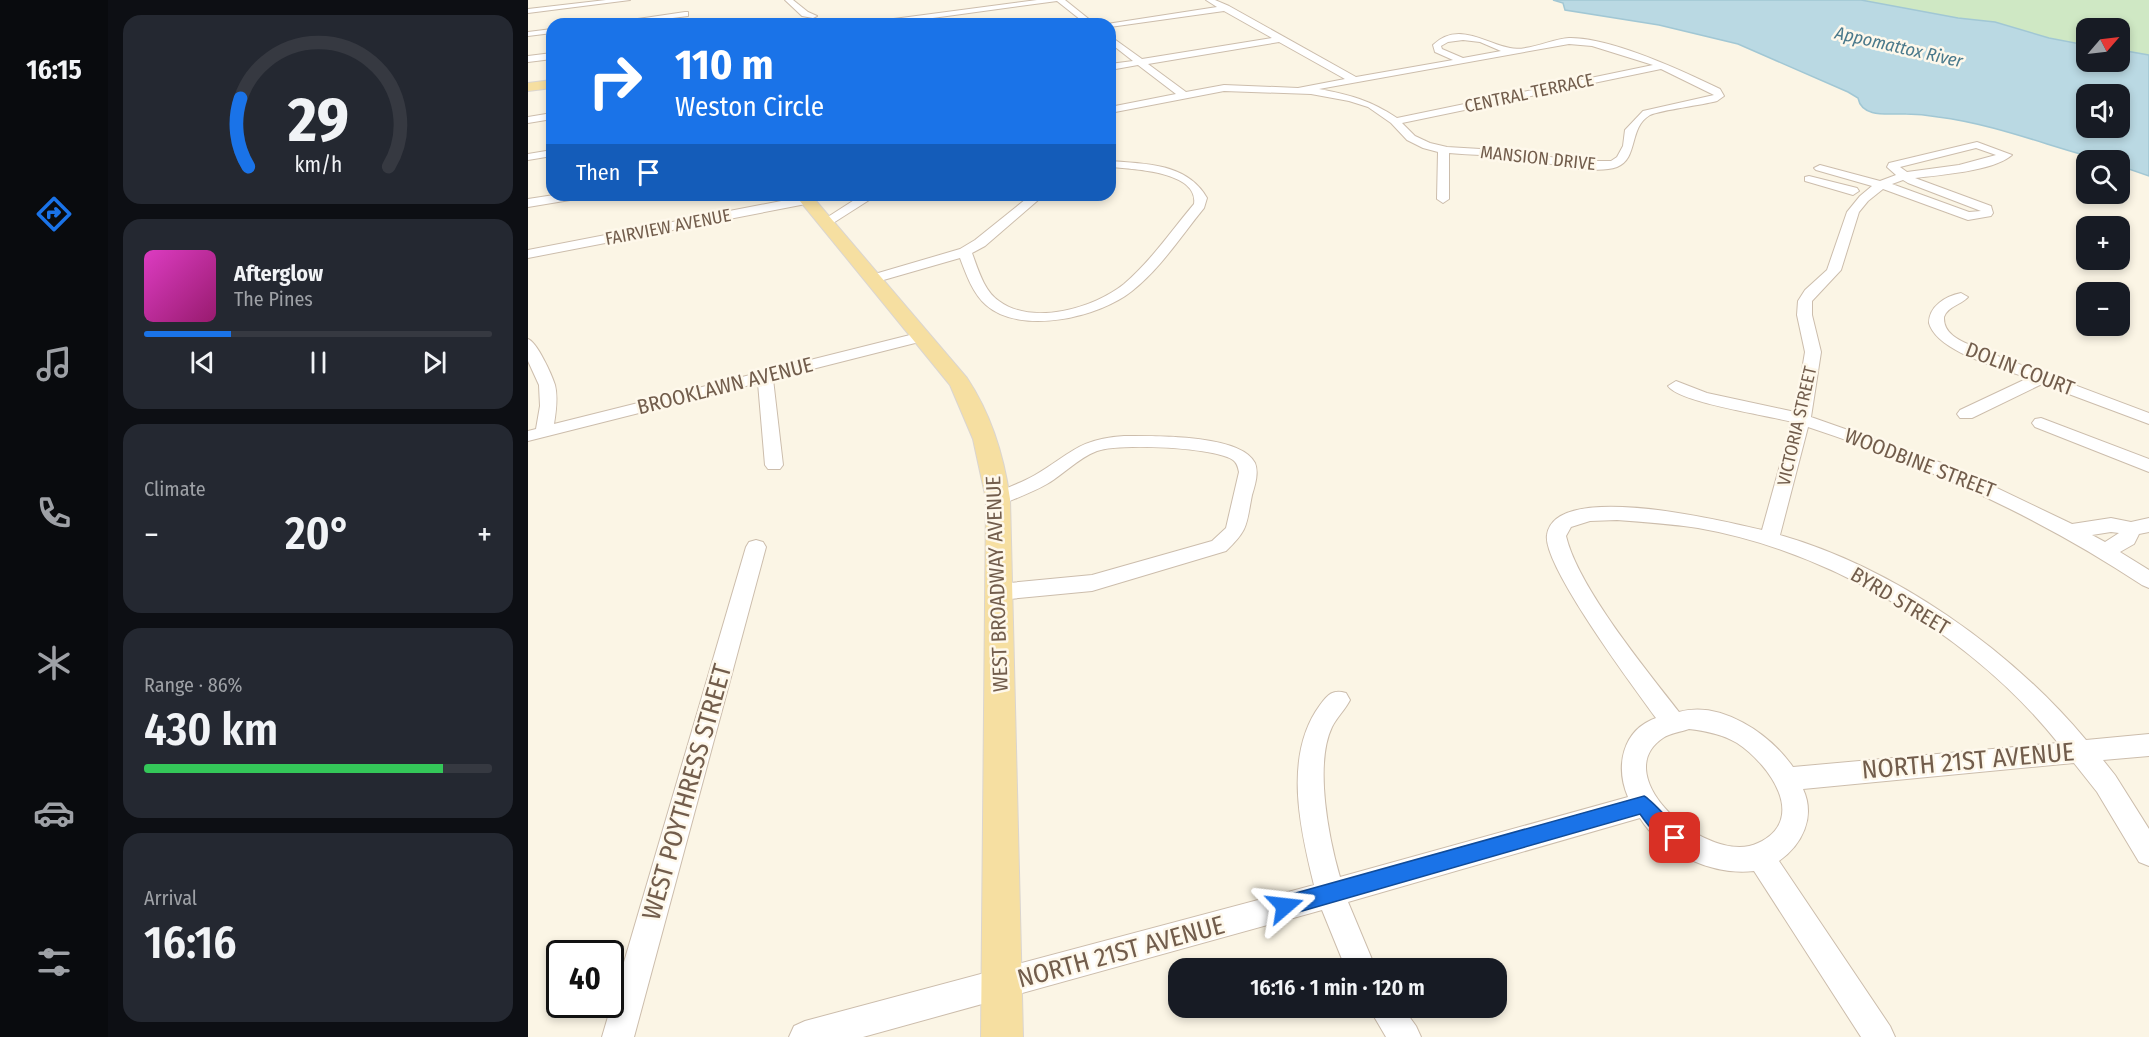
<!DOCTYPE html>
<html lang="en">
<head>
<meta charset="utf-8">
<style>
	body { margin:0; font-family:"Fira Sans Condensed",sans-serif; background:#242831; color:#f1f3f6; height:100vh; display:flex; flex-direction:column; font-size:22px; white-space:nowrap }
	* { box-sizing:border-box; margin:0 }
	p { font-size:20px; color:#9ea1a6 }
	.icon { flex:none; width:33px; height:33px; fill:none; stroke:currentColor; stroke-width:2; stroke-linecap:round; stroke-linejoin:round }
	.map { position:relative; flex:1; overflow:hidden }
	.panel { display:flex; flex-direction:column; gap:15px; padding:15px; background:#0d0f14; width:420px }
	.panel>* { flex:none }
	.top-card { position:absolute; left:18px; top:18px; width:570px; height:183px; border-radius:18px; box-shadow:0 3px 9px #0003; background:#1a73e8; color:#fff; overflow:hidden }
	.needle { width:39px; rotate:62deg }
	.controls { position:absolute; left:1548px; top:18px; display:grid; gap:12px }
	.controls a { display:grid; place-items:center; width:54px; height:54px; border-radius:12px; background:#171b24; box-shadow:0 3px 9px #0003; font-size:30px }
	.speed { position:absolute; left:18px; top:940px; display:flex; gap:12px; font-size:30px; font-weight:700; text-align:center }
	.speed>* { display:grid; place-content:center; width:78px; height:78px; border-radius:50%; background:#171b24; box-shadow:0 3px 9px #0003; line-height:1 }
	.speed .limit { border:3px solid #111; border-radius:9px; background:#fff; color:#111 }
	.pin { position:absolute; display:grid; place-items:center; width:51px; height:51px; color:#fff; margin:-26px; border-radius:12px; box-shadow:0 3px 9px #0006 }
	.me { position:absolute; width:66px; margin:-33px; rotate:73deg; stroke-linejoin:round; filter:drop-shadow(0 0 4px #0008) }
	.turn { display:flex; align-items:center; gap:21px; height:126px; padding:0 30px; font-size:27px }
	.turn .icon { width:78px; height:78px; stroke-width:2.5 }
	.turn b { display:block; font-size:42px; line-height:51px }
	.then { display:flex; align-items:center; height:57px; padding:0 30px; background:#0003; gap:12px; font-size:22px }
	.big { font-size:45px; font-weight:600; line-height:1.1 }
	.panel .card { flex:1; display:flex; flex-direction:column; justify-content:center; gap:9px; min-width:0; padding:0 21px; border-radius:18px; background:#242831 }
	.panel .dial { align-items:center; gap:0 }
	.dial svg { height:156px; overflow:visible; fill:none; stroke:#363941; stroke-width:7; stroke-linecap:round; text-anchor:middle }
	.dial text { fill:#f1f3f6; stroke:none }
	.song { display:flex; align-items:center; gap:18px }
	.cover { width:72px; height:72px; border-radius:9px; background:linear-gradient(135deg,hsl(310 70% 55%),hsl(320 70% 35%)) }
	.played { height:6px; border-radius:3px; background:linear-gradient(90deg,#1a73e8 25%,#363941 25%) }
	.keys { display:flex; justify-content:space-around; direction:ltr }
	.heat { display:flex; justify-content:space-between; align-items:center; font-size:33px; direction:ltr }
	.charge { height:9px; border-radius:4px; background:linear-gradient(90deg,#34c759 86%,#363941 0) }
	.trip { position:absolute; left:640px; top:958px; width:339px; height:60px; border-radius:18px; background:#171b24; box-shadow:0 3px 9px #0003; font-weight:600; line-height:60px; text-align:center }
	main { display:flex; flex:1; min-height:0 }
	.menu { display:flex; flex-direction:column; width:108px; justify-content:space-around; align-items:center; background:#090b0e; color:#9ea1a6 }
	.menu .icon { width:42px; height:42px }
	.menu .active { color:#1a73e8 }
	.menu b { font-size:27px; color:#f1f3f6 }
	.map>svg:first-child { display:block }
</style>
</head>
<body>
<main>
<nav class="menu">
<b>16:15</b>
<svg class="icon active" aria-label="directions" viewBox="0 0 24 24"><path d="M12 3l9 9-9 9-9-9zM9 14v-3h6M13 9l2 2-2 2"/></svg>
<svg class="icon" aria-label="music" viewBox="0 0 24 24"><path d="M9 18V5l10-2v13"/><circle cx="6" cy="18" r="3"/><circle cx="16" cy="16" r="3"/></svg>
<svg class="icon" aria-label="phone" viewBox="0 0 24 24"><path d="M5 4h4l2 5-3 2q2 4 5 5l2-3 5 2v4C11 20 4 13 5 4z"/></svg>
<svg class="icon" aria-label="climate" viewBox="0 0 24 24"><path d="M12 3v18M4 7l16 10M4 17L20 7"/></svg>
<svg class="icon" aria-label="car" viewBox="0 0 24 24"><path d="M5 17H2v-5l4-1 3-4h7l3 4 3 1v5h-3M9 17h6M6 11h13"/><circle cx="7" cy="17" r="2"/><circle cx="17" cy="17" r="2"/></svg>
<svg class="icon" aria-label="filters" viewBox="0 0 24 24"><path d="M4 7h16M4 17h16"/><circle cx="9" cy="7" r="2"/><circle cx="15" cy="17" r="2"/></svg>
</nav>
<section class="panel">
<div class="card dial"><svg viewBox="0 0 100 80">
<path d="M14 69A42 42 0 1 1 86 69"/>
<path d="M14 69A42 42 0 0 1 10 34" stroke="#1a73e8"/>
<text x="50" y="56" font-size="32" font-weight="700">29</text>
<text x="50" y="72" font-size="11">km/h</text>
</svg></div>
<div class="card">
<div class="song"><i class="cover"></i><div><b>Afterglow</b><p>The Pines</p></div></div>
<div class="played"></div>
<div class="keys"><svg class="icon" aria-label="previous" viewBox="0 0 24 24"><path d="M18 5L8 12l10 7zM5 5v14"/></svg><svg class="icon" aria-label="pause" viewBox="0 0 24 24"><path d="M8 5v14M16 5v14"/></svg><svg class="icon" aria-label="next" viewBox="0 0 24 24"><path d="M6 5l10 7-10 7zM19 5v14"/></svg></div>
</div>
<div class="card"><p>Climate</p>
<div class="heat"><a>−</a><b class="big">20°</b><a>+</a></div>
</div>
<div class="card"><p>Range · 86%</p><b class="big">430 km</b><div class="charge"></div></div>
<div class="card"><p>Arrival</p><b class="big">16:16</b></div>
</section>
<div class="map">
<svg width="1621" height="1037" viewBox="0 0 1621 1037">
	<rect width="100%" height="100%" fill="#fbf5e5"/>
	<path fill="#cfe8c4" d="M1333 0H1621V55L1592 50V28H1558V45L1521 38 1467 22 1430 18Z"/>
	<path fill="#bad9e3" stroke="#a1c7d4" stroke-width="1.5" fill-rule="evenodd" d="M1025 0H1333L1430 18 1467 22 1521 38 1558 45V62H1592V50L1621 55V176L1592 166V160H1574C1520 146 1466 124 1410 117 1399 115 1388 114 1378 114 1363 113 1334 119 1330 98L1320 92 1210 44 1131 25 1037 10 1035 3ZM1558 94H1592V128H1558Z"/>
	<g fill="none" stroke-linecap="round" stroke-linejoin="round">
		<g stroke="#ccbdac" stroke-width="2">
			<path id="minor" d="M78 0H102L0 13V9Z
				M257 0H265L280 12 289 16 285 18 274 16Z
				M509 0H537L567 24H558L529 1 361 24H339L343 22Z
				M678 0H687L701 6 828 77 925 60 907 52 905 45C930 21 956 43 982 48 998 52 1024 39 1041 38 1082 37 1155 71 1192 89L1196 96 1189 101C1175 105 1133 110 1122 115 1100 128 1111 158 1089 167 1064 176 1012 160 985 157 964 155 942 155 921 153V199L915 203 909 199 910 152 895 148 879 140 863 123 840 107 821 101 783 94 696 91 582 113V107L648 94 610 65 582 70V64L605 61 582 43V36L614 59 744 38 696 11 582 27V24H579L689 7ZM935 40 952 42 973 51 935 58 914 49 913 46 920 42ZM751 42 817 79 770 88 696 85 658 92 620 64ZM1041 44 1064 46 1125 65 869 118C842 100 822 95 791 89ZM1133 69 1186 95 1115 111 1097 130 1095 146 1089 157 1083 161H1047L986 151 919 147 902 143 887 136 874 123Z
				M157 12H160V16L98 24H76Z
				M24 29V33L0 36V32Z
				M24 53V59L0 62V56Z
				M24 113V119L0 123V117Z
				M1449 142 1484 155C1466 171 1412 175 1387 178L1463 206 1465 213 1463 216 1440 220 1355 189 1340 201 1331 212 1313 270 1284 301V315L1293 352 1283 417 1425 467 1544 524 1583 518 1603 522 1621 518V532L1611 534 1606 544 1592 552 1621 570V588L1614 585C1510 516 1399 466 1280 427L1252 535C1367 568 1482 649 1558 740L1621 734V756L1575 760 1587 775 1621 829V866L1611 862 1569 792 1546 763 1275 789C1288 817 1274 845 1251 861L1362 1026 1367 1037H1333L1226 871C1186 876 1133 853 1112 818L820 902 848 969H818L794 910 335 1037H261L266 1026 277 1021 786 885C772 829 755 755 792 705 800 694 805 689 818 693L822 700C817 710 809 717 804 727 786 765 801 839 812 877L1100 797C1087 767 1094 730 1128 718 1107 689 1014 565 1019 535 1027 479 1199 522 1234 530L1264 422C1239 415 1152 403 1140 386L1148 381 1179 393 1267 412 1277 352 1269 315 1270 301 1277 290 1299 270 1319 212 1332 196 1344 186 1288 170 1286 168 1292 165 1352 181 1368 175 1359 167 1361 163ZM1448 148 1468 155 1431 165 1379 172 1372 167ZM1375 180 1380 183 1453 211 1441 212 1364 184ZM1089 520C1116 522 1144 524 1170 528 1303 551 1446 637 1530 743L1265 767C1242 734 1193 700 1151 712 1117 668 1050 587 1038 536L1043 527 1062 521ZM1583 532 1591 533 1577 542 1564 535ZM1161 729C1178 731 1194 734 1209 743 1241 764 1281 819 1230 843 1182 867 1077 777 1135 738 1142 733 1153 732 1161 729Z
				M24 150V156L0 160V154Z
				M582 161C618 164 659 163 679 198L676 208C653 236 633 268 604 291 572 317 493 336 458 305 445 294 438 274 432 258L345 283 338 279 340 276 432 249 447 240 503 195H516L457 246 444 253C450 269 456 291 471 301 505 326 566 308 596 284 623 261 643 231 666 204 671 171 603 169 582 167Z
				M1281 176 1329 188 1331 191 1325 195 1277 181V177Z
				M26 195H54L48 199 0 207V199Z
				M334 195H349L302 225 298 226 292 222Z
				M279 196 285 200 283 203 0 258V250Z
				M1433 293 1440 297C1433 305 1420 306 1416 317 1415 336 1436 342 1451 349L1621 413V424L1514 384 1444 418H1432L1429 414 1432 410 1500 378C1473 368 1409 352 1401 323 1401 306 1418 296 1433 293Z
				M394 332 399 334 402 337 399 340 245 379 255 465 252 469H240L237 465 230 383 0 441V431L8 429 12 406 11 385 0 361V339C9 342 24 375 27 385 30 397 28 412 26 424Z
				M1513 418 1621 459V472L1507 427 1504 423 1507 419Z
				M596 436C625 436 713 434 727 463 731 473 727 485 724 495 718 525 721 529 698 551L564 591 471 600 464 598 460 592 464 586 471 584 564 575 684 541 698 528 711 472C710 467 709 463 705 460 688 447 589 443 569 451 550 458 536 474 519 484 505 492 491 497 477 503L470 505 463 503 460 499 463 495C478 488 493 483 507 475 543 454 550 439 596 436Z
				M228 540 235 542 238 547 106 1037H74L218 547 221 542Z
				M841 1008H875L888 1026 893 1037H858Z"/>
		</g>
		<g stroke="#dad5d0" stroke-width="2">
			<path id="major" d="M24 80V88L0 91V83Z
				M267 195H283L439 378C463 414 476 456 482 499L495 1037H453L458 499 445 439 422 385Z"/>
		</g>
		<use href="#minor" fill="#fff" fill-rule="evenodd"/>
		<use href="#major" fill="#f6dfa1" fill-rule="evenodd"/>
	</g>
	<path fill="#1a73e8" stroke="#114b97" stroke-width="1.5" d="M1116 796C1122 799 1153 831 1156 838L1153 844 1147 846C1132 841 1121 827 1112 814L757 916 750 913 747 906 750 899 757 896Z"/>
	<g text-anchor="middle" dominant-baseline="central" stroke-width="5" stroke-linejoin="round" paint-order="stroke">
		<g font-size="18" font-style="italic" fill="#4a798b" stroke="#fef8eb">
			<text transform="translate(1371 47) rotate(13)">Appomattox River</text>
		</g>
		<g font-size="18" fill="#725d4c" stroke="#fef8eb">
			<text transform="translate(1001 93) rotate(-12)">CENTRAL TERRACE</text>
			<text transform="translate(1010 158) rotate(6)">MANSION DRIVE</text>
			<text transform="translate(140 227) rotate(-11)">FAIRVIEW AVENUE</text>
			<text transform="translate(1269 426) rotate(-77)">VICTORIA STREET</text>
		</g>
		<g font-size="21" fill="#725d4c" stroke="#fef8eb">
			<text transform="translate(1492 369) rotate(21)">DOLIN COURT</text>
			<text transform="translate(197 386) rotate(-14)">BROOKLAWN AVENUE</text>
			<text transform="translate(1392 463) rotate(21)">WOODBINE STREET</text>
			<text transform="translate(469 584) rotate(-92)">WEST BROADWAY AVENUE</text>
			<text transform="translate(1372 601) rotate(31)">BYRD STREET</text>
		</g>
		<g font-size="26" fill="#725d4c" stroke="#fef8eb">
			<text transform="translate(1440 761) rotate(-5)">NORTH 21ST AVENUE</text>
			<text transform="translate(159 792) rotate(-74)">WEST POYTHRESS STREET</text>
			<text transform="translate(593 952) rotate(-15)">NORTH 21ST AVENUE</text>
		</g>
	</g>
</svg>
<div class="controls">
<a><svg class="needle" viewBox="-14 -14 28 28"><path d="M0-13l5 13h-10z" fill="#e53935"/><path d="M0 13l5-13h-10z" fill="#9ea1a6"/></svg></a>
<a><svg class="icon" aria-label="sound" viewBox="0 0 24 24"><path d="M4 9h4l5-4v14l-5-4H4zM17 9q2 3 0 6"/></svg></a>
<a><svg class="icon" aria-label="search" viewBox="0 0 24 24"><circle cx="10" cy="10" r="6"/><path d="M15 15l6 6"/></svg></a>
<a>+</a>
<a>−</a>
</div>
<div class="speed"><div class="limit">40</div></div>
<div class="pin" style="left:1147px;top:838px;background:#d93025"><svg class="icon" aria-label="arrive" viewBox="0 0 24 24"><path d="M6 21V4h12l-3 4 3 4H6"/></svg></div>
<svg class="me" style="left:757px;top:906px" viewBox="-20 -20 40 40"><path d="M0-17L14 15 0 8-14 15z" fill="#1a73e8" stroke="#fff" stroke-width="4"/></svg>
<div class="trip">16:16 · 1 min · 120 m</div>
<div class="top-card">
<div class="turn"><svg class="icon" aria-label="right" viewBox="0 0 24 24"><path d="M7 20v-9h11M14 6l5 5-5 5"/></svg><div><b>110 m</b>Weston Circle</div></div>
<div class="then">Then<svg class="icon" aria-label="arrive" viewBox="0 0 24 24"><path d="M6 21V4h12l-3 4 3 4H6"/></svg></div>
</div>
</div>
</main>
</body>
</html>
